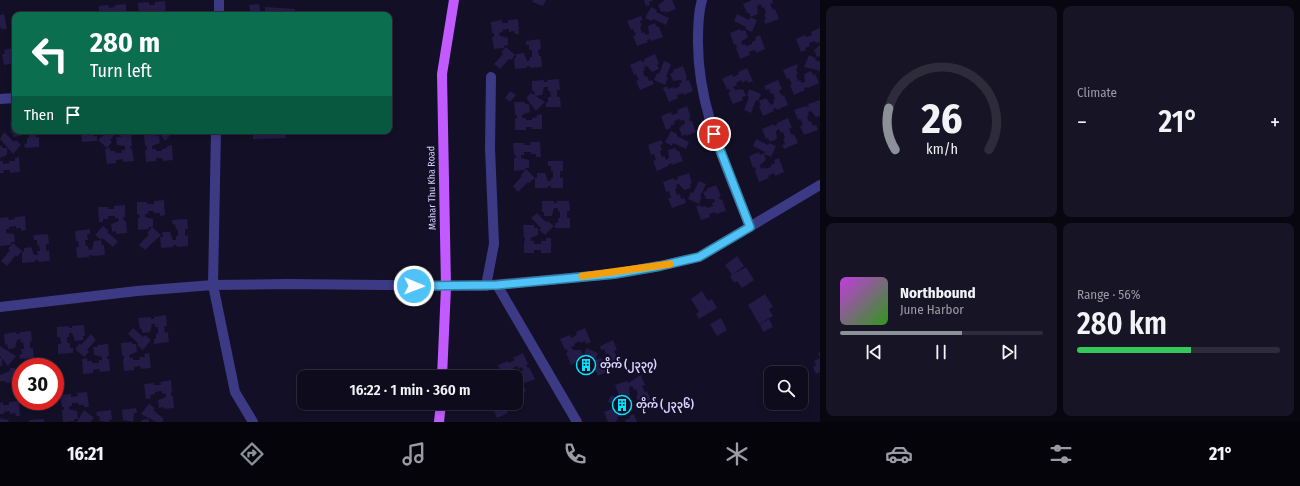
<!DOCTYPE html>
<html lang="en">
<head>
<meta charset="utf-8">
<style>
	body { margin:0; font-family:"Fira Sans Condensed","Noto Sans Myanmar",sans-serif; background:#171425; color:#f1f3f6; height:100vh; display:flex; flex-direction:column; font-size:15px; white-space:nowrap }
	* { box-sizing:border-box; margin:0 }
	p { font-size:13px; color:#9b9ba3 }
	.icon { flex:none; width:22px; height:22px; fill:none; stroke:currentColor; stroke-width:2; stroke-linecap:round; stroke-linejoin:round }
	.map { position:relative; flex:1; overflow:hidden }
	.details { display:flex; flex-direction:column; gap:6px; padding:6px; background:#08060f; width:480px }
	.details>* { flex:none }
	.top-card { position:absolute; left:12px; top:12px; width:380px; height:122px; border-radius:8px; box-shadow:0 2px 6px #0003,0 0 0 1px #2e2b3b; background:#0b6e4f; color:#fff; overflow:hidden }
	.buttons { position:absolute; left:764px; top:366px; display:grid; gap:8px }
	.buttons a { display:grid; place-items:center; width:44px; height:44px; border-radius:8px; background:#0e0b1c; box-shadow:0 2px 6px #0003,0 0 0 1px #2e2b3b; font-size:20px }
	.speed { position:absolute; left:12px; top:358px; display:flex; gap:8px; font-size:20px; font-weight:700; text-align:center }
	.speed>* { display:grid; place-content:center; width:52px; height:52px; border-radius:50%; background:#0e0b1c; box-shadow:0 2px 6px #0003,0 0 0 1px #2e2b3b; line-height:1 }
	.speed .limit { border:6px solid #d22; background:#fff; color:#111 }
	.pin { position:absolute; display:grid; place-items:center; width:34px; height:34px; color:#fff; margin:-17px; border:2px solid #fff; border-radius:50%; box-shadow:0 1px 4px #0007 }
	.me { position:absolute; width:44px; margin:-22px; rotate:91deg; stroke-linejoin:round; filter:drop-shadow(0 0 3px #0008) }
	.turn { display:flex; align-items:center; gap:14px; height:84px; padding:0 12px; font-size:18px }
	.turn .icon { width:52px; height:52px; stroke-width:2.5 }
	.turn b { display:block; font-size:28px; line-height:34px }
	.then { display:flex; align-items:center; height:38px; padding:0 12px; background:#0003; gap:8px; font-size:15px }
	.big { font-size:30px; font-weight:600; line-height:1.1 }
	.details .widget { flex:1; display:flex; flex-direction:column; justify-content:center; gap:6px; min-width:0; padding:0 14px; border-radius:8px; background:#171425 }
	.details .dial { align-items:center; gap:0 }
	.dial svg { height:104px; overflow:visible; fill:none; stroke:#2e2b3b; stroke-width:7; stroke-linecap:round; text-anchor:middle }
	.dial text { fill:#f1f3f6; stroke:none }
	.song { display:flex; align-items:center; gap:12px }
	.cover { width:48px; height:48px; border-radius:6px; background:linear-gradient(135deg,hsl(290 70% 55%),hsl(110 70% 35%)) }
	.played { height:4px; border-radius:2px; background:linear-gradient(90deg,#8c9099 60%,#2e2b3b 60%) }
	.keys { display:flex; justify-content:space-around; direction:ltr }
	.heat { display:flex; justify-content:space-between; align-items:center; font-size:22px; direction:ltr }
	.charge { height:6px; border-radius:3px; background:linear-gradient(90deg,#34c759 56%,#2e2b3b 0) }
	.details .tiles { flex:1; display:grid; gap:6px; grid-template-columns:repeat(2,1fr) }
	.trip { position:absolute; left:297px; top:370px; width:226px; height:40px; border-radius:8px; background:#0e0b1c; box-shadow:0 2px 6px #0003,0 0 0 1px #2e2b3b; font-weight:600; line-height:40px; text-align:center }
	.dock { display:flex; height:64px; justify-content:space-around; align-items:center; background:#06040b; color:#9b9ba3 }
	.dock .icon { width:28px; height:28px }
	.dock .selected { color:#8c9099 }
	.dock b { font-size:18px; color:#f1f3f6 }
	main { display:flex; flex:1; min-height:0 }
	.map>svg:first-child { display:block }
</style>
</head>
<body>
<main>
<div class="map">
<svg width="820" height="422" viewBox="0 0 820 422">
	<rect width="100%" height="100%" fill="#130f26"/>
	<path fill="#241b47" d="M533 0H546L543 6 532 2Z
		M644 0H654L649 2 650 5 646 6Z
		M665 0H672L676 9 665 13V11L661 12 658 5Z
		M752 0H772L773 3 770 4 773 10 775 9 779 19 765 24 764 20 766 19 764 14 766 13 764 7 762 8 761 4 757 6 758 14 751 17 749 13H747L743 4Z
		M165 1 166 15 156 14V11L149 12 150 14 139 15 138 3 149 2V5H155V2Z
		M126 4V15H99V6L108 5 109 8 115 7V5Z
		M259 4 261 14 251 15 249 5Z
		M265 7 295 9V15H265Z
		M651 7 657 10 656 12 669 18 666 25 653 19 652 21 645 18Z
		M4 14 7 29H2L0 27V15Z
		M737 14 749 20 750 17 757 20 752 32 745 29 746 27 734 21Z
		M641 16 643 20 640 21 642 26 640 27 642 33 644 32 646 35 649 34 648 26 655 23 657 27H659L663 37 651 41 650 39 647 40 648 42 637 46 633 36 636 35 633 29 631 30 627 21Z
		M518 19 519 34H515L514 31 509 32V29L502 30 503 32 499 33 500 36 508 38V45L504 46V48L494 49 492 37H494V33H492L491 22 502 20V23H508V20Z
		M820 28V44L819 42 816 43 815 41 809 43 810 46 805 48 806 50 801 52 796 39 805 35 806 37 812 35 811 32Z
		M740 29 741 31 745 30 748 37 741 42 742 45 745 44 746 46 752 44V42L756 40 755 37 760 35 765 49 756 53 755 50 749 52 750 55 740 59 736 48 737 47 736 44 734 45 730 33Z
		M540 39 541 49 538 50 539 56H541L542 67 530 68V66H527V68L515 69 514 58H516V54L524 53 527 61 530 60V57H532V50H529V45H526V41Z
		M820 45V56L817 57 814 50Z
		M506 47 515 55 511 60 509 59 500 69 494 64 503 54 501 52Z
		M12 48V53L15 52V63L4 65 2 54H5L4 50Z
		M655 54 659 64 657 65 659 69 652 72 647 66 644 67 645 70 643 71 645 77 647 76 649 81 652 80 654 84 640 90 636 81 639 80 636 74 634 75 630 65 641 60 642 62 645 61 644 59Z
		M809 55 816 58 815 60 820 62V71L804 67Z
		M664 61 671 64 666 77 668 78 665 85 654 80 657 73 659 74Z
		M797 64 798 68 796 69 798 74 796 75 798 81 800 80 802 83 805 82 804 74 811 71 813 75 815 74 819 83 808 88 807 87 804 88 805 90 794 95 790 85 792 84 789 78 787 79 783 70Z
		M683 66 687 77 686 78 687 81 689 80 693 91 684 95 683 93 677 95 678 98 669 102 663 88 667 86 668 89 673 87 674 89 680 86 679 84 682 83 681 80 673 81 670 74 674 72 673 70Z
		M747 68 753 81 748 83 747 80 742 83 741 80 736 83 737 85 733 87 735 90 743 89 746 96 742 97 743 100 733 104 728 93 730 92 729 89H727L722 79 732 74 733 77 739 74 738 72Z
		M559 79 560 90H557V97H560L561 107H546V103L548 102V97H551L550 91H548V87H544L542 95 535 96 534 91H532V81L544 80V82H548L547 80Z
		M778 80 782 89 779 91 782 96 784 95 788 105 777 110 776 108 773 109 774 111 763 116 759 106 761 105 759 101 766 98 771 105 774 103 773 100 775 99 773 93 771 94 769 89 766 90 764 86Z
		M749 89 761 94 758 101 756 100 751 113 744 110 749 97 747 96Z
		M510 91 516 95 510 102 505 98Z
		M531 93 545 102 536 111 526 98Z
		M820 100V116L816 117 811 111 808 112 809 115 807 116 809 122 811 121 813 126 816 125 818 130 804 135 800 126 803 125 800 119 798 120 794 110 805 106 806 107 809 106 808 104Z
		M514 102H525V104H529L530 112 522 115V118H526V120H532V118L537 117V115L542 114V129H532V127H526V130H515V118H517V115H515Z
		M687 106 691 118H689L690 121H692L696 132 686 136V134L682 136 679 128 685 123 684 120 681 121 680 119 674 121 675 124 670 126 671 128 666 130 661 116 671 112 672 115 678 113 677 110Z
		M788 118 792 128 789 129 792 135 794 134 798 143 784 149 782 145 785 144 783 139 785 138 783 132 781 133 779 129 776 131 777 139 770 142 768 138 766 139 762 129 774 124V126L777 125V123Z
		M10 122H15V131H21V136L13 137V133H11Z
		M29 131H35L36 137H39V147L25 148 24 144 27 143V138H29Z
		M84 131H93L94 136H97V141L82 142 81 132Z
		M108 131H118L110 140 112 142 107 148 98 140Z
		M158 131H174L165 141Z
		M176 131H191V134L177 135Z
		M253 131H285L286 138 253 139Z
		M671 131 677 134V136L689 142 686 149 673 143 672 146 665 142Z
		M4 132 14 142 16 140 21 145 13 154 0 139Z
		M131 133 132 146H130L131 149H132L134 161 123 162V159L116 160V163L107 164 105 149 110 148V151H115L116 153H122V150H125V146L117 145 116 137H121L120 134Z
		M155 133V136L159 135 160 143 152 146V149H156V151H162V149L167 148V146L172 145 173 160 163 161 162 158H156V161L146 162 145 150H147V146H145L144 134Z
		M756 139 768 145 769 143 776 146 771 157 764 154 765 152 753 146Z
		M661 140 663 144 660 145 662 150 660 151 662 157 665 156 666 160 669 158 668 150 675 148 677 151H679L683 161 672 165 671 163 668 165V166L657 171 653 161 656 160 654 154 651 155 648 145Z
		M530 142H540L541 157H536V154H531V152H524V155H521V158L529 160V168H525V170L526 169 535 178 529 183 528 182 518 192 513 186 522 176 521 175 525 170 514 171V158H516V155H514L513 143H524V145H531Z
		M2 145V148H7V155L0 158V146Z
		M759 152 760 155 764 153 766 160 760 165 761 169 764 167 765 169 771 167V165L775 163 774 160 779 158 784 172 775 176 774 173 768 176 769 178 759 182 755 171 756 170 755 167 753 168 749 156Z
		M19 157 20 172 10 173V170H3L4 173H0V161H3V164L10 163 9 161H15V158Z
		M548 161H563V171H560V178H563V188H551V186H548V188H535V178H537V173H545L548 181H551V178H553V171H551V166H548Z
		M689 173 692 183 690 184 691 188 684 190 679 184 676 185 677 188 675 189 677 195 680 194 681 199 684 198 686 203 672 208 668 198H671L669 191 666 192 663 182 674 178V180L678 179 677 177Z
		M699 181 706 184 700 197H702L699 204 688 199 691 192 693 193Z
		M716 185 721 196 719 197 720 200 722 199 726 211 716 214 715 212 709 214 710 217 701 220 696 206 700 205 701 207 706 206 707 208 713 206 712 203 715 202 714 199H706L703 192 707 191 706 189Z
		M164 200 165 215 160 216V213H154V211H148V214H145V217L153 219V227H149V229L138 230V218L140 217 139 214H137V202H147V204H154V201Z
		M542 201H554V203H557V201H569L570 211H567V218H570V228H555V223H558V218H560V211L558 212V208H554L552 216H544V212H542Z
		M125 205V217H123L124 221H126L127 233 116 234V231L112 232 111 224 119 221 118 218H115V216H108V219H103V222H99L98 207H108V209H114V206Z
		M537 213 546 222 548 221 554 226 545 235 539 230 541 228 531 218Z
		M25 216 26 230 21 231V228H16V226L9 227V229H6V233L14 234 15 242H11V245L0 246V218L8 217 9 220 15 219V217Z
		M187 219 188 229H185V236L188 235V246L177 247 176 245H173V247L161 248 160 237H163L162 232H170L173 240H176V236H178V229L176 230 175 224 173 225 172 220Z
		M523 225H534V228H538V235L531 238V241H534V244H541V241H546V238H551V253H541V250H534V253H524V241H525V238H524Z
		M103 226 109 231 107 232 118 241 113 247 102 238 101 240 95 235Z
		M152 227 161 235 145 250 139 245 149 234 147 233Z
		M90 229V234H87L88 240H85L86 246H88L89 250 92 249 94 241 101 240 102 245H104L105 255 93 256 92 255H89V257L77 258 76 247H79L78 241H76L75 231Z
		M48 234 49 244H46V251L49 250 50 261 38 262V260H35V262L22 263V252H24V248L31 247 34 255H38L37 251H40L39 245H37V240H34L33 235Z
		M13 243 22 251 17 257 16 255 7 266 1 261 10 250 8 249Z
		M737 256 744 266 732 275 725 265Z
		M746 267 754 280 742 288 737 281 734 283 730 276Z
		M702 291 708 301 712 299 717 308 699 319 696 314 699 312 691 299Z
		M765 294 773 307 769 309 773 316 759 324 748 305Z
		M166 315 167 326H164L165 333 168 332 169 342 154 344V339H156V334L158 333V327H155V324H152L150 332 142 333V329H140L138 318 151 317V319H154V317Z
		M721 318 727 330 717 336 710 324Z
		M769 319 773 327 763 332 760 324Z
		M84 325 85 336H83V340L75 341 72 333H69V337H67V343H70V348H73V353L58 354V344H61L60 337H57V327L69 326V328H72V326Z
		M133 328 143 337 145 335 151 340 143 350 137 345 138 343 128 334Z
		M585 328 591 342 586 344 585 341 580 343 579 341 574 344 575 346 571 347 573 350H581L584 357 580 358 581 360 571 365 566 353 568 352 566 349 565 350 560 339 570 335 571 338 577 335 576 332Z
		M31 331 32 341 30 342V348H33L34 358 20 359 19 355 22 354 21 349H24L23 342 21 343 20 339 17 340 15 348 8 349 7 344 5 345 4 334 16 332V334H20L19 332Z
		M91 334 96 340 87 350 89 352 84 357 75 349 80 343 81 345Z
		M613 340 617 350 614 351 617 357 619 356 623 366 612 370V368L609 370V371L598 376 594 366 596 365 594 361 601 358 606 365 610 363 608 360 611 359 608 353 606 354 604 349 601 350 600 346Z
		M132 342V344H136L137 352 129 355 130 358H133V360H140L139 357H145L144 354 149 353 151 368 141 369 140 366 134 367V370L124 371 123 359H124V355L122 356 121 343Z
		M108 344 109 356H107V359H109L110 371 100 372 99 369 93 370V373L83 374 82 359 87 358V361H92V363H99V360H102V357L94 355 93 347H98L97 345Z
		M0 346 16 356 8 366 0 356Z
		M586 348 598 353 595 360 593 359 588 372 580 369 586 356 584 355Z
		M820 352V372L816 374 813 367 816 365 814 361 820 358 818 353Z
		M523 353 528 364 526 365 528 368 529 367 535 379 525 383 524 381 520 383 517 376 523 370 522 367 518 369 517 366 512 369 513 372 508 374 509 376 504 377 498 365 508 361 509 363 515 360 513 358Z
		M0 358H2V366H0Z
		M10 368H15L16 382 6 383V381H0V375L10 371Z
		M641 375 645 385 642 386 645 392 647 391 651 401 637 406 635 402 638 401 636 396 638 395 636 389 634 390 632 386 629 387 630 396 623 399 621 394 619 395 615 385 627 381 628 383Z
		M171 380 172 392 171 393V396H173L174 408 164 409V407L159 408 158 400 166 397 165 393 162 394V391L155 392V394L150 395 151 398 146 399 144 384 154 383V385H161L160 382Z
		M516 385 526 389 523 396 516 394Z
		M87 392 89 407H84V405H79L78 403H72V406H69V409L77 411 78 419H74V421L63 422 62 410H64V407H62L60 395 71 394V397L78 396 77 393Z
		M611 395 624 401 625 398 632 401 626 413 620 410 621 408 608 402Z
		M516 397H518L522 406 511 412 510 410 507 411 508 413 497 418 493 409 495 407 493 403H503L505 406 508 405 507 403H516Z
		M19 401 20 416H16L15 413 10 414V411L4 412V414H0V403L3 402V405H9V402Z
		M149 404 155 408 153 410 164 419 162 422H156L141 414Z
		M136 408 137 413H134L133 422 123 420 122 410Z
		M614 408 615 410 619 408 622 416 617 417 618 419 615 422H608L604 412Z
		M84 410 94 418 90 422H77Z
		M111 410 112 420H109V422L100 421 99 416H97L96 412Z
		M634 414 637 422H626L625 420 630 418 629 416Z
		M0 418 8 420 9 422H0Z
		M44 419V422H29V420Z
		M149 419V422H141V420Z"/>
	<g fill="none" stroke-linecap="round" stroke-linejoin="round">
		<path stroke="#3d3a85" stroke-width="10" d="M702 0C698 13 698 26 698 39 697 107 726 165 750 227
			M219 15V0
			M0 99 15 98
			M216 131 213 285 235 392 253 422
			M497 285 577 422
			M486 286 494 244 490 148 491 77
			M0 307 137 291 213 285 288 284 481 286 614 274 660 266 699 257 820 185"/>
		<path stroke="#c25bff" stroke-width="10" d="M442 377 446 287 442 74 454 0
			M439 422 441 403"/>
	</g>
	<g fill="none" stroke-linecap="round" stroke-linejoin="round">
		<g stroke="#337fa1" stroke-width="10">
			<path id="route" d="M414 286 497 285 614 274 660 266 699 257 750 227 714 134"/>
		</g>
		<use href="#route" stroke="#4fc3f7" stroke-width="7"/>
		<path stroke="#f59e0b" stroke-width="7" d="M582 276 670 264"/>
	</g>
	<defs>
		<g id="building-ring" transform="scale(1)"><circle r="9.5" fill="#130f26" stroke="#00e5ff" stroke-width="1.5"/><path d="M-4-6H4V6H1V3H-1V6H-4ZM-2.5-4.3h1.7v1.8h-1.7ZM.8-4.3h1.7v1.8H.8ZM-2.5-1h1.7V.8h-1.7ZM.8-1h1.7V.8H.8Z" fill="#00e5ff"/></g>
	</defs>
	<g fill-rule="evenodd">
		<use href="#building-ring" x="586" y="365"/>
		<use href="#building-ring" x="622" y="405"/>
	</g>
	<g text-anchor="middle" dominant-baseline="central" stroke-width="4" stroke-linejoin="round" paint-order="stroke">
		<g font-size="10" fill="#d9d4ff" stroke="#130f26">
			<text transform="translate(432 188) rotate(-91)">Mahar Thu Kha Road</text>
		</g>
		<g font-size="10" font-weight="bold" fill="#d9d4ff" stroke="#130f26" text-anchor="start">
			<text x="600" y="365">တိုက် (၂၃၃၇)</text>
			<text x="636" y="405">တိုက် (၂၃၃၆)</text>
		</g>
	</g>
</svg>
<div class="buttons">
<a><svg class="icon" aria-label="search" viewBox="0 0 24 24"><circle cx="10" cy="10" r="6"/><path d="M15 15l6 6"/></svg></a>
</div>
<div class="speed"><div class="limit">30</div></div>
<div class="pin" style="left:714px;top:134px;background:#d93025"><svg class="icon" aria-label="arrive" viewBox="0 0 24 24"><path d="M6 21V4h12l-3 4 3 4H6"/></svg></div>
<svg class="me" style="left:414px;top:286px" viewBox="-20 -20 40 40"><circle r="17" fill="#4fc3f7" stroke="#fff" stroke-width="3"/><path d="M0-11L8 9 0 5-8 9z" fill="#fff"/></svg>
<div class="trip">16:22 · 1 min · 360 m</div>
<div class="top-card">
<div class="turn"><svg class="icon" aria-label="left" viewBox="0 0 24 24"><path d="M17 20v-9H6M10 6l-5 5 5 5"/></svg><div><b>280 m</b>Turn left</div></div>
<div class="then">Then<svg class="icon" aria-label="arrive" viewBox="0 0 24 24"><path d="M6 21V4h12l-3 4 3 4H6"/></svg></div>
</div>
</div>
<section class="details">
<div class="tiles">
<div class="widget dial"><svg viewBox="0 0 100 80">
<path d="M14 69A42 42 0 1 1 86 69"/>
<path d="M14 69A42 42 0 0 1 9 37" stroke="#8c9099"/>
<text x="50" y="56" font-size="32" font-weight="700">26</text>
<text x="50" y="72" font-size="11">km/h</text>
</svg></div>
<div class="widget"><p>Climate</p>
<div class="heat"><a>−</a><b class="big">21°</b><a>+</a></div>
</div>
<div class="widget">
<div class="song"><i class="cover"></i><div><b>Northbound</b><p>June Harbor</p></div></div>
<div class="played"></div>
<div class="keys"><svg class="icon" aria-label="previous" viewBox="0 0 24 24"><path d="M18 5L8 12l10 7zM5 5v14"/></svg><svg class="icon" aria-label="pause" viewBox="0 0 24 24"><path d="M8 5v14M16 5v14"/></svg><svg class="icon" aria-label="next" viewBox="0 0 24 24"><path d="M6 5l10 7-10 7zM19 5v14"/></svg></div>
</div>
<div class="widget"><p>Range · 56%</p><b class="big">280 km</b><div class="charge"></div></div>
</div>
</section>
</main>
<nav class="dock">
<b>16:21</b>
<svg class="icon selected" aria-label="directions" viewBox="0 0 24 24"><path d="M12 3l9 9-9 9-9-9zM9 14v-3h6M13 9l2 2-2 2"/></svg>
<svg class="icon" aria-label="music" viewBox="0 0 24 24"><path d="M9 18V5l10-2v13"/><circle cx="6" cy="18" r="3"/><circle cx="16" cy="16" r="3"/></svg>
<svg class="icon" aria-label="phone" viewBox="0 0 24 24"><path d="M5 4h4l2 5-3 2q2 4 5 5l2-3 5 2v4C11 20 4 13 5 4z"/></svg>
<svg class="icon" aria-label="climate" viewBox="0 0 24 24"><path d="M12 3v18M4 7l16 10M4 17L20 7"/></svg>
<svg class="icon" aria-label="car" viewBox="0 0 24 24"><path d="M5 17H2v-5l4-1 3-4h7l3 4 3 1v5h-3M9 17h6M6 11h13"/><circle cx="7" cy="17" r="2"/><circle cx="17" cy="17" r="2"/></svg>
<svg class="icon" aria-label="filters" viewBox="0 0 24 24"><path d="M4 7h16M4 17h16"/><circle cx="9" cy="7" r="2"/><circle cx="15" cy="17" r="2"/></svg>
<b>21°</b>
</nav>
</body>
</html>
